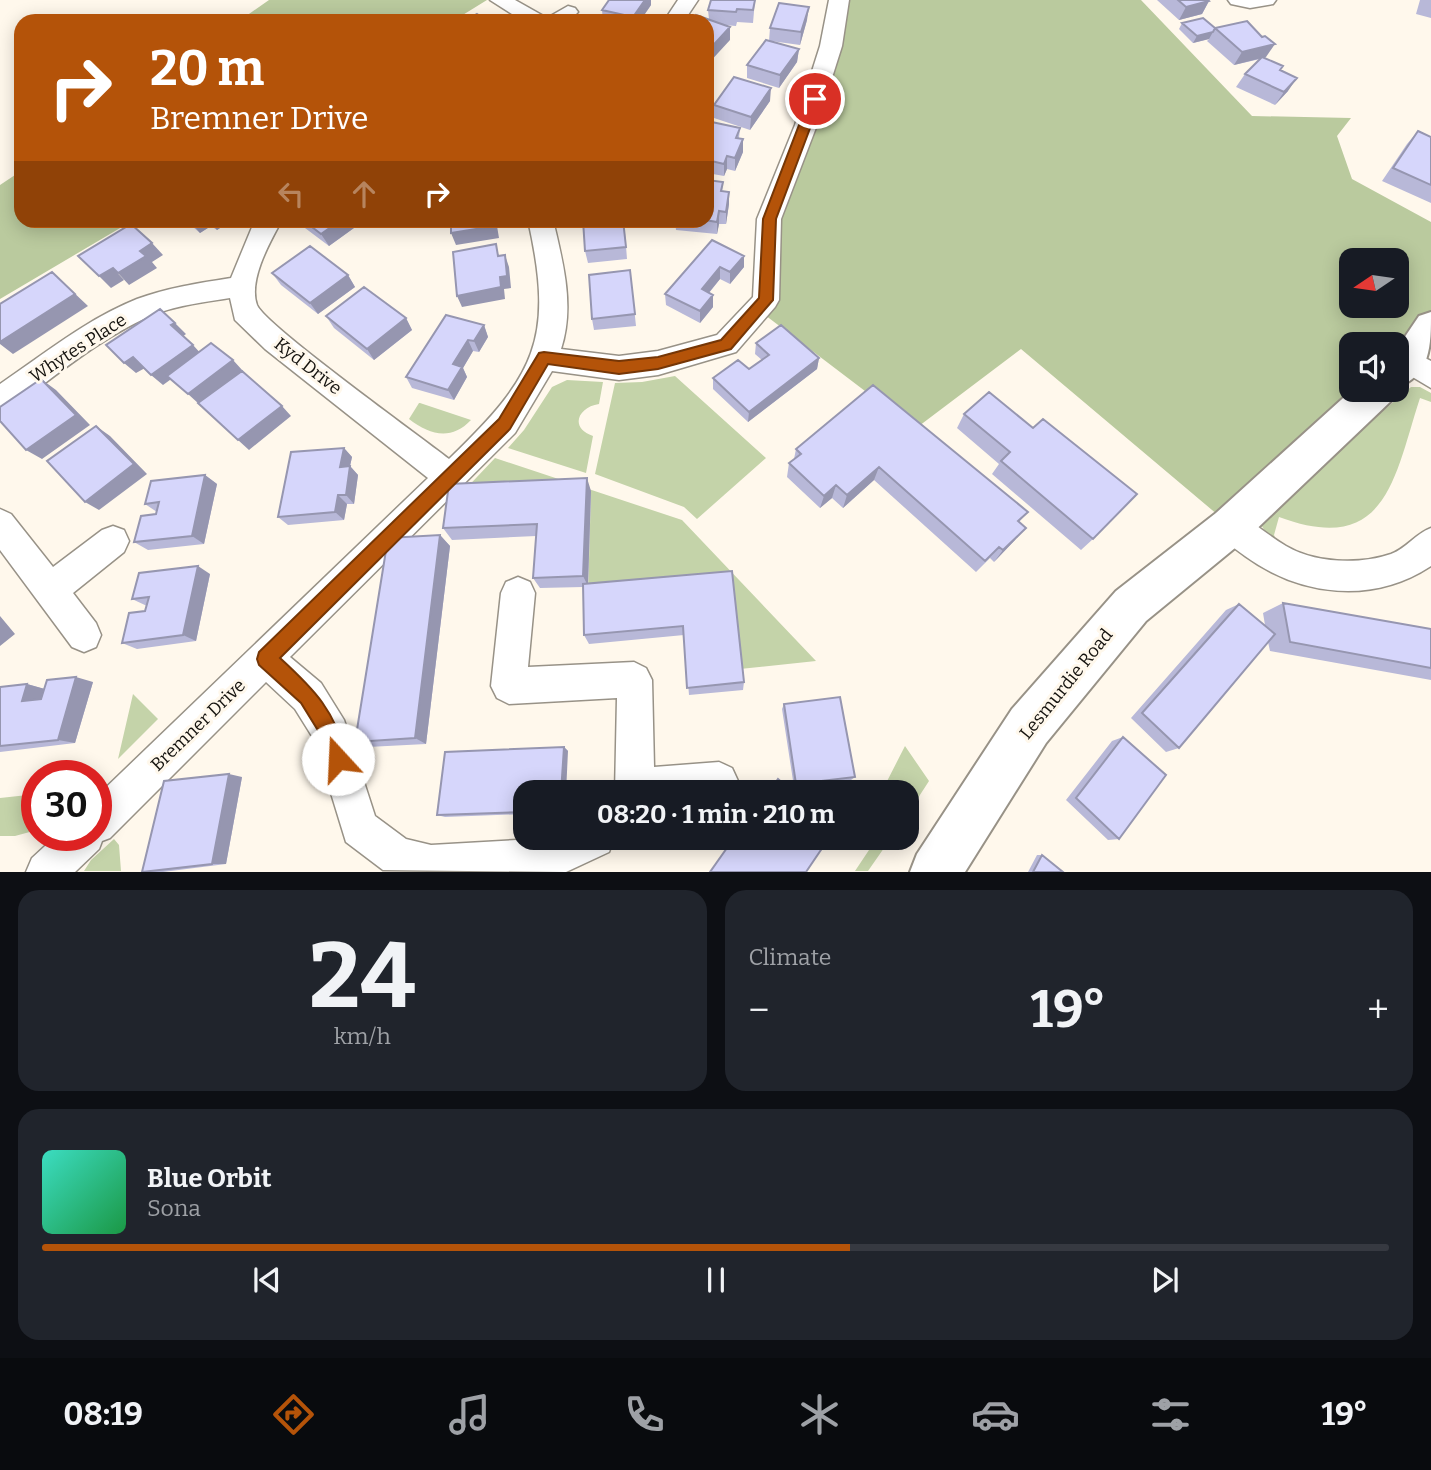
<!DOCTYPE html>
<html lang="en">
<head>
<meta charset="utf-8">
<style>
	body { margin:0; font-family:Bitter,serif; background:#20242c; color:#f1f3f6; height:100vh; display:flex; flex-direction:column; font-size:26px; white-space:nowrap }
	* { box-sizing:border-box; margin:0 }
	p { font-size:23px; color:#9ea1a6 }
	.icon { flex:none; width:38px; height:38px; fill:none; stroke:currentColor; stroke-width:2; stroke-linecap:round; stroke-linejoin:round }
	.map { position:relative; height:872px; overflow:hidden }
	.panel { display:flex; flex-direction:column; gap:18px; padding:18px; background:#0d0f14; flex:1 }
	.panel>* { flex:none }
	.banner { position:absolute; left:14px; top:14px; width:700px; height:214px; border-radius:21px; box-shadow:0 4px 18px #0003; background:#b45309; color:#fff; overflow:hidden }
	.needle { width:46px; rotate:257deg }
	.buttons { position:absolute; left:1339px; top:248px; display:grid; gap:14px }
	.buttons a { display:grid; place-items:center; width:70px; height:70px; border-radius:14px; background:#171b24; box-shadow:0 4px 18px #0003; font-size:35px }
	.speed { position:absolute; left:21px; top:760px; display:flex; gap:14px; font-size:35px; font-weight:700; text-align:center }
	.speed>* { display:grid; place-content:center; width:91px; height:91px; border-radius:50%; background:#171b24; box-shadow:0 4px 18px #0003; line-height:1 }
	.speed .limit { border:10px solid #d22; background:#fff; color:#111 }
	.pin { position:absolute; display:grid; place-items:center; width:60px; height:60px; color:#fff; margin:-30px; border:4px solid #fff; border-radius:50%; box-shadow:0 2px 7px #0007 }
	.me { position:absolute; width:77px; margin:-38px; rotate:340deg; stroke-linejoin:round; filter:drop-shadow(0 0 5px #0008) }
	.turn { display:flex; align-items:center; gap:24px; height:147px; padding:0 21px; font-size:32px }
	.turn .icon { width:91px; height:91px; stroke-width:2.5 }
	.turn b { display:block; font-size:49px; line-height:60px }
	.lanes { display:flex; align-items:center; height:66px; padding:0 21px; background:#0003; justify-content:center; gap:35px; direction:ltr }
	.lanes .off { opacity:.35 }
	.big { font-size:52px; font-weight:700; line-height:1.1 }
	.panel .widget { flex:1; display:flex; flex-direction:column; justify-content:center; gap:10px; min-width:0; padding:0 24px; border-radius:21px; background:#20242c }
	.panel .dial { align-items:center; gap:0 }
	.dial b { font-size:91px; line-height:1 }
	.song { display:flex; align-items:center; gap:21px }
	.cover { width:84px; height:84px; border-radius:10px; background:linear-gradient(135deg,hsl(170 70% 55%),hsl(140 70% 35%)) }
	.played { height:7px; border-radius:4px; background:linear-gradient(90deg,#b45309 60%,#363941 60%) }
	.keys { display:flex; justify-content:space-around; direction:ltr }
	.heat { display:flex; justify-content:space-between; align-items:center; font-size:38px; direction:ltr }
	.panel .tiles { flex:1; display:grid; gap:18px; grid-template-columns:1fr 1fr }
	.widget:last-child { grid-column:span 2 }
	.trip { position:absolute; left:513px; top:780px; width:406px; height:70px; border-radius:21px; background:#171b24; box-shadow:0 4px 18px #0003; font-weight:700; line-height:70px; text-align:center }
	.menu { display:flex; height:112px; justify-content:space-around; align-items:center; background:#090b0e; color:#9ea1a6 }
	.menu .icon { width:49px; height:49px }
	.menu .on { color:#b45309 }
	.menu b { font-size:32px; color:#f1f3f6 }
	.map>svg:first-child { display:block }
</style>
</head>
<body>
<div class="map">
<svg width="1431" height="872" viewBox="0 0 1431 872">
	<rect width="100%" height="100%" fill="#fff8ec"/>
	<path fill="#c4d3a9" d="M675 376 766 458 697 519 684 507 595 474 615 383 642 382Z
		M567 380 603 382 599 404C578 407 569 428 593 436L586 473 508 448 524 430 552 387Z
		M1411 387H1420L1431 393V402L1420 398C1394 478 1387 557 1279 517L1274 535 1278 544 1269 538 1257 518Z
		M419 403H420L471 420C451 441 430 435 409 419Z
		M495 458 682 520 816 661 740 669 731 582 588 594 591 491 458 497Z
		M133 694 158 719 118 759Z
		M905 746 929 781 907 815 906 793H881Z
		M37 794V830L15 836H0V798Z
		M877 838H891L868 871H855Z
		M114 839 119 845 121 871H84L91 860Z"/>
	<path fill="#baca9e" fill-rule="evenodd" d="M269 0H487L453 21H239Z
		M839 0H1141L1252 116 1351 118 1337 136 1352 179 1431 222V326L1409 361 1397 373 1396 345H1351V390H1378L1231 526 1021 349 915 429 757 309 769 219ZM1351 261H1396V306H1351Z
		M21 171V220L132 221 0 299V185Z"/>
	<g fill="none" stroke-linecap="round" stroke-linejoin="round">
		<g stroke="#989287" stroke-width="3">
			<path id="street" d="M490 0H515L547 18 568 6 575 8 578 12 569 21H523Z
				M678 0H698L684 21H664Z
				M829 0H849L842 46 817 125 781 219 779 300 775 307 736 352 658 375 619 380 552 371 515 433 290 657 321 683 344 720 375 816 406 839 431 845 551 838H614L609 852 566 872 383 870 346 842 315 741 295 709 266 682 110 838 102 841 99 849 75 872H26L32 858 57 835H96V797L428 478 265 349 235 320 230 298C205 302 179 305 155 314 102 336 57 375 10 409L0 412V384C44 354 87 319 137 299 167 288 199 283 231 278L255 220H282C270 242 248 280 257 305 265 325 421 437 449 459 535 376 555 340 528 220H553C563 262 575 307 561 349L619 356 658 351 717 335 753 297 757 219 795 125 820 46Z
				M1228 0H1276L1273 4 1250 8 1231 4Z
				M1409 350 1431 361V388L1399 369 1396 364 1399 353Z
				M0 509 11 514 53 567 102 530 113 526 124 530 129 541 124 552 73 593 96 623 101 635 96 647 84 652 72 647 0 550Z
				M1231 511C1251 519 1267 535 1286 546 1314 563 1359 565 1391 554 1407 548 1415 534 1431 528V566C1372 605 1300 596 1245 556 1233 547 1221 540 1215 526L1220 516Z
				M518 577 530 582 535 593 528 667 634 662 646 668 652 680 654 767 719 762 732 768 738 781 733 793H615L617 698 509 704 497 698 491 686 501 593 506 582Z"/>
		</g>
		<g stroke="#989287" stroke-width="4">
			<path id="secondary" d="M1431 312C1431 346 1431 375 1396 388V350L1419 316Z
				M1352 390H1396L1391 401 1246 539 1146 621 1046 743 965 872H910L917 854 1012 709 1116 591 1216 513Z"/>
		</g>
		<use href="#street" fill="#fff" fill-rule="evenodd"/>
		<use href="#secondary" fill="#fff" fill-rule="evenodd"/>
	</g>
	<path fill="#b8b8d8" d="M755 0 753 23 737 22 736 26 724 25 730 27V40L709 19 708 10Z
		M1157 0H1208L1209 1 1202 14 1179 20Z
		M1420 0H1431V18L1416 14Z
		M651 5 640 21H603L602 10Z
		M807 20 800 45 771 41 799 49 797 62 779 88 747 78V65L769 41 770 28Z
		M1182 23 1215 28 1266 57 1265 58 1283 66 1280 70 1288 91 1275 105 1236 87 1245 74 1260 59 1234 65 1207 41 1209 39 1193 43 1179 29Z
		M770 101 750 130 714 118V105Z
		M707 121 740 128 739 138 743 139V152L735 171 727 169 724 176 707 173Z
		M1418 131 1431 137V203L1382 181 1407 144Z
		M723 182 722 191 729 204 726 224H719L717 234 676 230 675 220H707Z
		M185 220H232L217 230 211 226 200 233Z
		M300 220H365L329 246 305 228Z
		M624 220 627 259 588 263 585 251Z
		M744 256V267L730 284 720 279 709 293 713 295V307L700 323 666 305 665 294Z
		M630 270 636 326 594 330 592 319Z
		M272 273 348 275 355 287 318 314 281 285Z
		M326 316 406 318 412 330 374 360 334 328Z
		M484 325 488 337 479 352 473 351 463 368 467 377 454 400 412 388 406 377Z
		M756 343 819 358 817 369 748 422 713 389V378L749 369 762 360 755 354Z
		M873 385 1028 512 1019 522 1015 540 994 562 990 558 976 572 874 480 843 508 832 498 820 508 787 477 789 463 794 459 796 449Z
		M964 414 1033 428 1093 539 1081 550 992 474 999 464 957 428Z
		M344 448 352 457 350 466 358 475 354 504H347L344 520 288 525 278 517Z
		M205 475 217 484 204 544 148 550 134 542 156 514 157 512 145 504Z
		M591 491 588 584 732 571 744 682 743 690 689 695 684 635 589 644 584 635 583 587 540 588 533 578 536 536 452 540 443 528Z
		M440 535 450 546 426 744 368 747 355 742Z
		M210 574 196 641 137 649 122 643 145 611 147 606 132 599Z
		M1283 603 1431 629V680L1270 651 1268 642 1179 748 1166 752 1131 718 1226 610 1239 604 1265 625 1263 613Z
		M93 682 75 743 0 752V687L27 684 44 689Z
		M784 704 855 777 851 780 794 787 782 709Z
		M1123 737 1119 839 1108 840 1066 800 1112 741Z
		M564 747 568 751 525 793V814L445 817 437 815Z
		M242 777 226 864 163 872H142Z
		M1037 855H1042L1063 872H1028Z"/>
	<path fill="#9696b0" d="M645 0H651V5L640 21H633V17Z
		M1209 1 1202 14 1179 20 1186 7Z
		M809 7 807 20 800 45 801 32Z
		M730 27V40L707 65V52Z
		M1213 32 1209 39 1193 43 1197 36Z
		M1275 44 1266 57 1234 65 1242 52Z
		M799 49 797 62 779 88 780 75Z
		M1297 78 1288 91 1275 105 1284 92Z
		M771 88 770 101 750 130 751 117Z
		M743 139V152L735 171V158Z
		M727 156V169L724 176V164Z
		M729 192V204L726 224V212Z
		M719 211V224L717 234V222Z
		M207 220 211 226 200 233 190 221Z
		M209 220H232L217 230Z
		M341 220H365L329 246 321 234Z
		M494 220H496L499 238 456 245 451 233Z
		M152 243 163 255 152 262 157 268 129 285 118 273 140 251Z
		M505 255 509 267 511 288 504 289 505 299 462 307 457 296 500 277Z
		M744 256V267L730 284V272Z
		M720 267V279L702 301V289Z
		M113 268 124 280 111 288 99 276Z
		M52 272 88 306 13 354 0 344V342Z
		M348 275 355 287 318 314 310 303Z
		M713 295V307L700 323V311Z
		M406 318 412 330 374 360 367 349Z
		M175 323 186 334 182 337 171 325Z
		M484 325 488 337 479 352 474 341Z
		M468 340 473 351 463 368 467 377 454 400 448 390 453 364Z
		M193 345 203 356 163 385 151 375Z
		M133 357 145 368 136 373 124 363Z
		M819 358 817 369 748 422 749 412Z
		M233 360 243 371 199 404 188 394Z
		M41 379 56 390 90 425 42 459 26 450Z
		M282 406 291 416 249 450 238 440Z
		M96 426 110 436 147 474 99 510 85 502Z
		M344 448 352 457 350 466 358 475 354 504 346 495 340 467Z
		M879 467 874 480 843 508 847 495Z
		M205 475 217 484 204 544 192 536Z
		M587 478 591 491 588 586 583 576Z
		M836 485 832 498 820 508 824 496Z
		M338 495 347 504 344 520 335 512Z
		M1026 528 1015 540 994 562 1003 550Z
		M440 535 450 546 426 744 415 738Z
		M198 566 210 574 196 641 183 635Z
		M0 616 15 634 0 646Z
		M76 677 93 682 75 743 58 740Z
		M27 684 45 689 40 706 22 701Z
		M564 747 568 751 566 793H561Z
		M229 774 242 777 226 864H212Z"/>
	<path fill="#d6d6fb" stroke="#9696b0" stroke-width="2" d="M609 0H645L633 17 602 10Z
		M711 0H755L753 10 737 9 736 12 708 10Z
		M1178 0H1208L1209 1 1186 7Z
		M779 3 809 7 801 32 770 28Z
		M477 14 488 21H455L465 16 470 18Z
		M696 15 730 27 707 52V21H690Z
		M1203 18 1215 28 1213 32 1197 36 1182 23Z
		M1247 21 1262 37 1265 36 1275 44 1242 52 1215 28Z
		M766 40 799 49 780 75 747 65Z
		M1262 57 1283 66 1280 70 1297 78 1284 92 1245 74Z
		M734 77 771 88 751 117 714 105Z
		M707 121 740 128 736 138 743 139 735 158 727 156 724 164 707 160Z
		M1418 131 1431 137V185L1393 168Z
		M707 180 723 182 721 191 729 192 726 212 719 211 717 222 705 220H707Z
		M303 220H341L321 234Z
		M451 220H494L495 226 451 233Z
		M583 220H623L626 247 585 251Z
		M131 224 152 243 140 251 146 256 118 273 113 268 99 276 78 256Z
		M712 240 744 256 730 272 720 267 702 289 713 295 700 311 665 294Z
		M496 244 498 256 505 255 507 276 500 277 501 287 457 296 453 252Z
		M310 246 348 275 310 303 272 273Z
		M630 270 635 314 592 319 589 275Z
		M52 272 75 294 0 342V304Z
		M364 287 406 318 367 349 326 316Z
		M160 309 175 323 171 325 193 345 151 375 133 357 124 363 106 345Z
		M446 315 484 325 474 341 468 340 453 364 462 367 448 390 406 377Z
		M781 325 819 358 749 412 713 378 738 360 749 369 769 355 756 343Z
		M211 343 233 360 188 394 167 376Z
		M242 371 282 406 238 440 198 403Z
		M41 379 76 415 26 450 0 421V407Z
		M873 385 1028 512 1018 521 1026 528 1003 550 999 547 985 561 879 467 847 495 836 485 824 496 789 463 801 454 796 449Z
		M989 392 1033 428 1043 419 1137 494 1093 539 1001 461 1010 452 964 414Z
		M96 426 134 464 85 502 47 461Z
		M344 448 340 467 350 466 346 495H338L335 512 278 517 291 452Z
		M205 475 192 536 134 542 141 516 156 514 159 502 145 504 151 481Z
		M587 478 583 576 533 578 537 524 443 528 449 484Z
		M440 535 415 738 355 742 388 538Z
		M198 566 183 635 122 643 129 613 145 611 149 597 132 599 139 573Z
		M732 571 744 682 687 688 683 626 584 635 583 584Z
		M1283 603 1431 629V668L1290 642Z
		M1239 604 1275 634 1179 748 1142 713Z
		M76 677 58 740 0 746V687L27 684 22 701 41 699 47 680Z
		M840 697 855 777 796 784 784 704Z
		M1123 737 1166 775 1119 839 1076 798Z
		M564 747 561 793H525V812L437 815 445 752Z
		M229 774 212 864 142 872 164 781Z
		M778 779 794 793H768Z
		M734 838H829L806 872H710Z
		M1042 855 1063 872H1033Z"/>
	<path fill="#b45309" stroke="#753606" stroke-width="2" d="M815 95 821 99 776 219 773 300 731 349 658 369 619 374 548 364 510 429 280 658C316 691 334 710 348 759L345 766 338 769 331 766 322 737 301 703 259 665 257 659 259 652 499 419 539 353 544 352 619 361 658 357 721 340 759 298 763 219 809 99Z"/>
	<g text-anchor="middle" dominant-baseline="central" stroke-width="6" stroke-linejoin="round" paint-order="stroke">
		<g font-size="18" fill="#14120e" stroke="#fff8ec">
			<text transform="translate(78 348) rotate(-33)">Whytes Place</text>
			<text transform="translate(308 366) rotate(38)">Kyd Drive</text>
			<text transform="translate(1066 684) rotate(-51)">Lesmurdie Road</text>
			<text transform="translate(198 725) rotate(-44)">Bremner Drive</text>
		</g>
	</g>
</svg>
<div class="buttons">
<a><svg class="needle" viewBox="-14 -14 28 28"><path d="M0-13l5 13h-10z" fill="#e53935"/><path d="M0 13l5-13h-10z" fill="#9ea1a6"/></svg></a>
<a><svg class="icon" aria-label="sound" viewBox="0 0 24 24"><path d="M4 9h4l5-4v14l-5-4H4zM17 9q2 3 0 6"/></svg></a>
</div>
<div class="speed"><div class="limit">30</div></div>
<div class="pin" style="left:815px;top:99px;background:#d93025"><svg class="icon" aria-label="arrive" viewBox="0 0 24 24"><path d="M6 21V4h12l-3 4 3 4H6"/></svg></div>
<svg class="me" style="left:338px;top:759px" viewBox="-20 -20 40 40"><circle r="19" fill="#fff"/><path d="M0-13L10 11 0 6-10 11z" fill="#b45309"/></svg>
<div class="trip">08:20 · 1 min · 210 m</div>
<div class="banner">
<div class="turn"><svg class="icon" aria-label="right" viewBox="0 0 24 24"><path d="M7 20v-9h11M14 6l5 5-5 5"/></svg><div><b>20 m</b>Bremner Drive</div></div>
<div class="lanes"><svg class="icon off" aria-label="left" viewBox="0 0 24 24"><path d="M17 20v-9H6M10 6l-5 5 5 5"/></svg><svg class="icon off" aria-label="ahead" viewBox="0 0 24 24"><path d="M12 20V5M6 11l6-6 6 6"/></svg><svg class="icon" aria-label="right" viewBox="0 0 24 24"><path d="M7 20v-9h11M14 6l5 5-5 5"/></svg></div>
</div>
</div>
<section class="panel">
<div class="tiles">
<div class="widget dial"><b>24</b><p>km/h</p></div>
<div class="widget"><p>Climate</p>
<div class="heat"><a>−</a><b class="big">19°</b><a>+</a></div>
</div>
<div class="widget">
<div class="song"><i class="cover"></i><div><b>Blue Orbit</b><p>Sona</p></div></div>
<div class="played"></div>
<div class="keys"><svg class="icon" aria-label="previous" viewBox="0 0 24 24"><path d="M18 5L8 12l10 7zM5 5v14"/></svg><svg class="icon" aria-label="pause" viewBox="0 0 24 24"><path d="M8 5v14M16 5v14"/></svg><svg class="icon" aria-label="next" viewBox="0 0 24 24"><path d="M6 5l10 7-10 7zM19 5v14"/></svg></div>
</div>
</div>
</section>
<nav class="menu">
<b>08:19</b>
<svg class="icon on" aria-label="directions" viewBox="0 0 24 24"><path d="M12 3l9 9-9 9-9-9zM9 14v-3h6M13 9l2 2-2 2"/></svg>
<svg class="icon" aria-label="music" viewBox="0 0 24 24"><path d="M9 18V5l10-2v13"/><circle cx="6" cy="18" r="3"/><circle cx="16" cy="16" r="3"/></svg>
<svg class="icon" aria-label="phone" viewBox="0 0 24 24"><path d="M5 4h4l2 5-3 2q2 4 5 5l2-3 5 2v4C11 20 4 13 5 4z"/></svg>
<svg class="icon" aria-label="climate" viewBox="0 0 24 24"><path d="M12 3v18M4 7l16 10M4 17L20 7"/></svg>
<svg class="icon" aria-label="car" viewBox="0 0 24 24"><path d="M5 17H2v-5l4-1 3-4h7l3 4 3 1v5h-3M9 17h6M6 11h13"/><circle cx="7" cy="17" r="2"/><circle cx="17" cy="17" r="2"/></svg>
<svg class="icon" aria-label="filters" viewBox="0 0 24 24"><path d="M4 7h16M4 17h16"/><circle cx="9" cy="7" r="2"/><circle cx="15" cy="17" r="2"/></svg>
<b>19°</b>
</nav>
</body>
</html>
